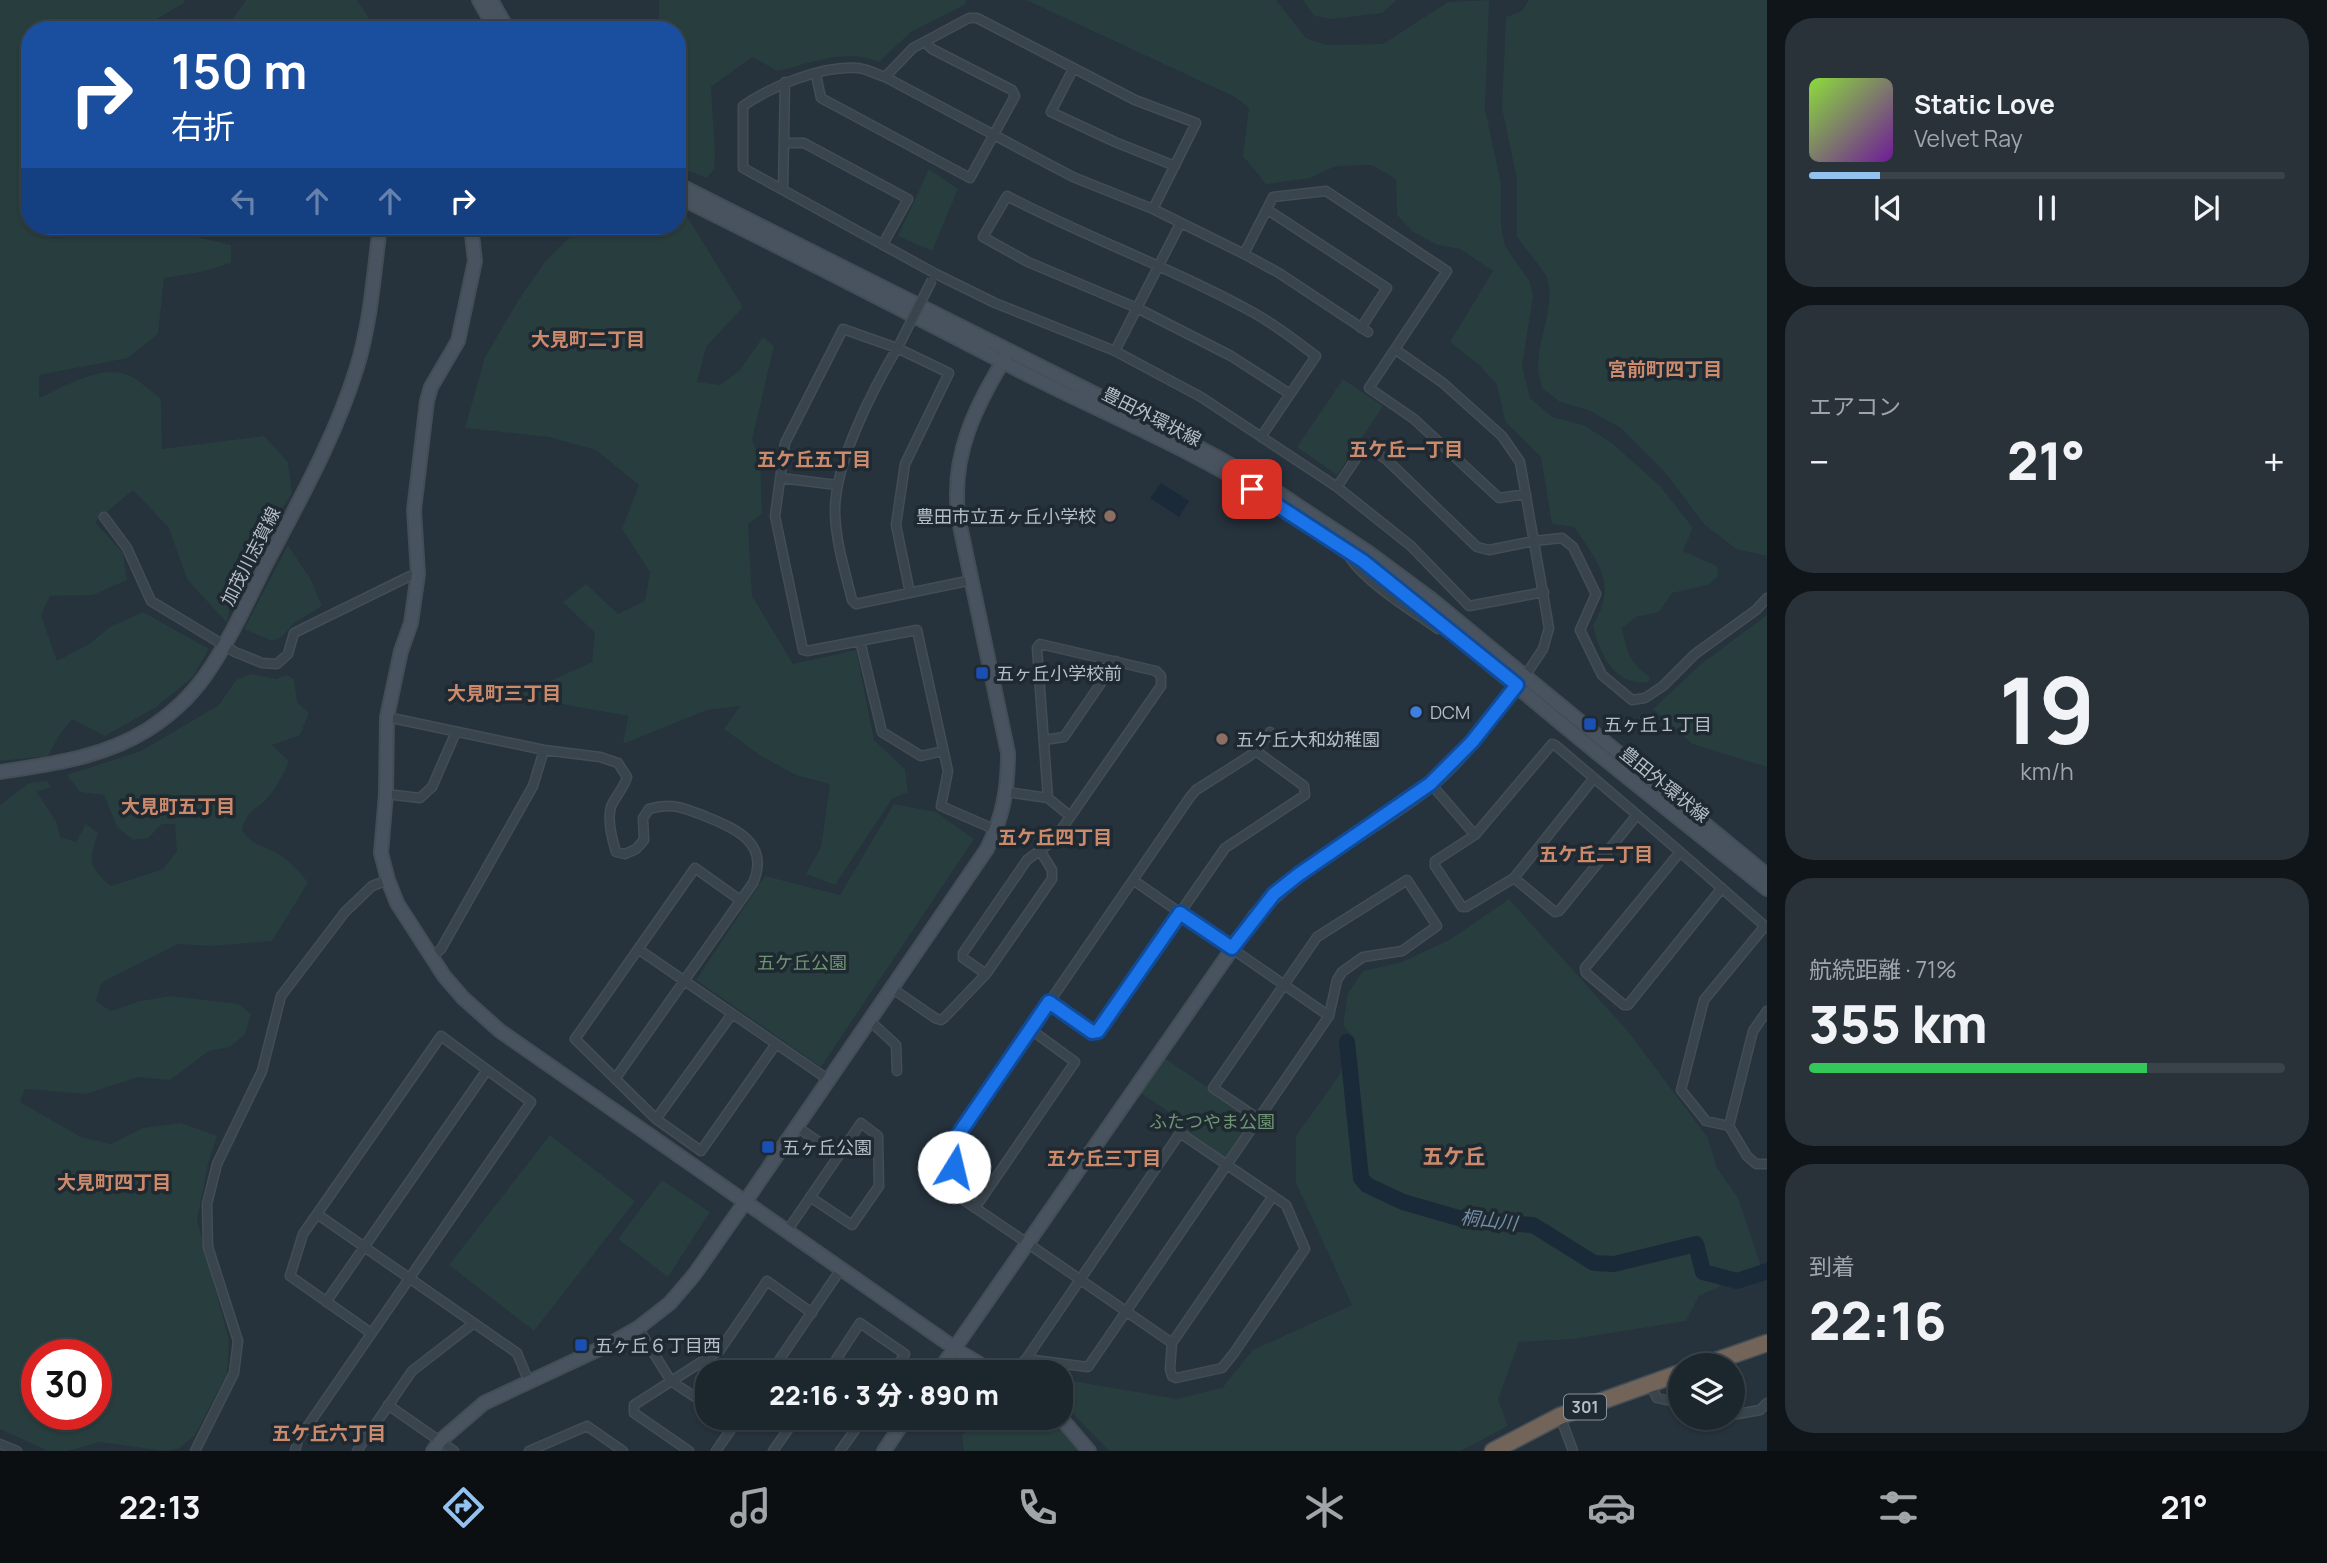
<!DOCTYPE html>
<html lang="ja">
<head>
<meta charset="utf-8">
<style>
	body { margin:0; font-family:Manrope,"Noto Sans JP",sans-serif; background:#293239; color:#f1f3f6; height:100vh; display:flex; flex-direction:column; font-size:26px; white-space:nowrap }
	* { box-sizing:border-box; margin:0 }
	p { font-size:23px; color:#a0a5aa }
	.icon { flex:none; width:38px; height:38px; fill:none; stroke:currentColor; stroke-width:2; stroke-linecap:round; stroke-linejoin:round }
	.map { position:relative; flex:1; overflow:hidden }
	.sheet { display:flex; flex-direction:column; gap:18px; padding:18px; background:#0f1519; width:560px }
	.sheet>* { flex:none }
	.hud { position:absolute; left:21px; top:21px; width:665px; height:214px; border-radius:28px; box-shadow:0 2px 5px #0004,0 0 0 2px #3a4349; background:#1a4fa0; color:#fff; overflow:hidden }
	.tools { position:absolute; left:1668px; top:1353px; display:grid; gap:14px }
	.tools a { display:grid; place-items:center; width:77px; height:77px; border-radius:50%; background:#1c262d; box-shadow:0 2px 5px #0004,0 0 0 2px #3a4349; font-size:35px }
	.speed { position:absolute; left:21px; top:1339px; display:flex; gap:14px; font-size:35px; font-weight:700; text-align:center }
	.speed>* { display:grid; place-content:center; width:91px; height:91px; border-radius:50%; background:#1c262d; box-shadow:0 2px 5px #0004,0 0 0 2px #3a4349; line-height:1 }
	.speed .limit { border:10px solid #d22; background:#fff; color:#111 }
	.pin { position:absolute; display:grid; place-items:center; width:60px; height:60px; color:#fff; margin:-30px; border-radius:14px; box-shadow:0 4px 10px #0006 }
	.me { position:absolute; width:77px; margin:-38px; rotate:9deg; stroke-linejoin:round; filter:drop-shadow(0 0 5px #0008) }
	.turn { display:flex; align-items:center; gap:24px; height:147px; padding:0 35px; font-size:32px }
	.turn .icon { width:91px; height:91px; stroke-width:2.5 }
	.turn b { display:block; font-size:49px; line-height:60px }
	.lanes { display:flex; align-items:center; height:66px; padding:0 35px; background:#0003; justify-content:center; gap:35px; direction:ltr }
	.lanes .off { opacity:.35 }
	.big { font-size:52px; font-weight:800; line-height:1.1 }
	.sheet .widget { flex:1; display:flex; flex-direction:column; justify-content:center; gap:10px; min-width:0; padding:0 24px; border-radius:28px; background:#293239 }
	.sheet .dial { align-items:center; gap:0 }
	.dial b { font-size:91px; line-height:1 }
	.song { display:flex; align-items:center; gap:21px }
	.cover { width:84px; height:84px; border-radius:10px; background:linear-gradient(135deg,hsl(90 70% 55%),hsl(280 70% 35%)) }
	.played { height:7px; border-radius:4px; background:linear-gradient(90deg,#93c2ef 15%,#3a4349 15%) }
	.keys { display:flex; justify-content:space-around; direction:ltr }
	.heat { display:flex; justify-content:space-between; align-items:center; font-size:38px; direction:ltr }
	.charge { height:10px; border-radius:5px; background:linear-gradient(90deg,#34c759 71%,#3a4349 0) }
	.trip { position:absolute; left:695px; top:1360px; width:378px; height:70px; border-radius:28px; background:#1c262d; box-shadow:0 2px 5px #0004,0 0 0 2px #3a4349; font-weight:800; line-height:70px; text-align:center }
	.menu { display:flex; height:112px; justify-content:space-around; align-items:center; background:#0b0f12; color:#a0a5aa }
	.menu .icon { width:49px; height:49px }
	.menu .selected { color:#93c2ef }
	.menu b { font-size:32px; color:#f1f3f6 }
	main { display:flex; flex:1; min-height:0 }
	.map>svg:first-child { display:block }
</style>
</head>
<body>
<main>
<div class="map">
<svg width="1767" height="1451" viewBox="0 0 1767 1451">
	<rect width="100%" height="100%" fill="#26323c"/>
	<path fill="#283d3d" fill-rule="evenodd" d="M0 0H185L184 3 143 27 144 30H30V226H54V238L154 227 231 245V263L201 272 164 278 158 334 128 358 39 375V398C66 387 104 360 134 378 143 384 152 392 161 399L162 449 264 436 288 462 292 493 270 528 246 543 232 569 234 585 227 623 187 579 169 528 133 490 95 522 123 553 127 580 93 595 50 596 41 615 57 661 89 644 110 627 143 612 209 649 192 678 156 707 105 736 72 719 60 734 48 756 0 761Z
		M246 0H357L377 30H225Z
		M659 0H967L964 5 911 32 879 62C845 48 813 63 778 71L752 57 711 87 715 153 714 169 707 178 680 168 683 127 677 122V30H659Z
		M1026 0H1276L1306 38 1326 45 1383 44 1448 2 1489 0 1485 109 1501 183V226L1505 246 1530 282 1533 296 1522 366 1530 398 1552 417 1583 425 1612 443 1660 486 1693 528 1683 551 1717 566 1718 576 1708 585 1672 593 1659 612 1636 617 1622 628C1627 651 1629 663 1650 677L1648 682C1615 687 1599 653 1593 625 1618 584 1598 562 1574 527L1552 524 1541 457 1505 421 1497 385 1480 366 1450 342 1493 271 1460 249 1438 245 1413 232 1397 215 1396 179 1372 165 1336 166 1310 178 1266 184 1243 156 1249 108 1235 97Z
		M1303 0H1397L1382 13 1332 19 1314 16Z
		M1529 0H1767V556L1736 549 1704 524 1668 476 1621 428 1588 410 1560 402 1542 388C1541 381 1538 373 1538 366 1538 336 1557 303 1546 275L1517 237V180L1502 108 1506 17 1522 11Z
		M929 169 958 189 932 251 898 236Z
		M677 207 683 210 743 307 706 347 697 382 720 385 739 371 763 337 774 346 752 440 760 457 762 514 748 524 752 596 793 664 856 650 874 740 905 769 908 792 892 799 835 885 806 874 821 847 830 784 796 775 761 756 724 729 740 706 707 710 623 744 628 716 517 696 592 662 595 633 563 602 586 584 618 614 645 601 650 572 622 529 639 485 596 450 549 437 465 428 485 357 518 301 544 263 576 231 575 226H677Z
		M1343 379 1383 406 1337 475 1297 447Z
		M288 545 310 578 322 606 293 624 282 637 272 641 244 629Z
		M1767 615V767L1692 744 1653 709 1701 664Z
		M251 674 276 679 287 675 294 679 297 702 309 713 300 735 272 745 289 761C284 773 278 785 269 796 255 813 250 804 242 830 253 846 259 844 275 852 289 860 299 870 308 883L272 941 212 946 178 944 101 983 96 1001 111 1011 140 1001 170 996 239 1004 251 1014 245 1034 230 1047 209 1051 170 1080 138 1077 86 1094 25 1089 20 1102 81 1137 111 1144 143 1128 181 1123 217 1136 208 1164 197 1220 229 1340 227 1374 195 1435 178 1449 164 1451 100 1442 67 1451H48L0 1429V805L29 783 47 781 51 787 37 792 57 823 60 837 76 842 86 824 98 833C89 861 88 867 111 886L163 869 177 851 175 824H162L148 838 133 840 117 827 104 795 80 792 67 775 141 751 219 705 236 680ZM37 1354H96V1414H37Z
		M894 804 936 812 974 839 821 1067 696 980 765 876 840 895Z
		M1509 899 1627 1030 1708 1138 1717 1168 1738 1198 1761 1267 1699 1296 1686 1321 1573 1339 1519 1342 1498 1400 1508 1426 1461 1451H1109L1061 1401V1379L1177 1399 1222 1388 1253 1350 1352 1305 1296 1183V1136L1340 1074 1351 1035 1343 1025 1348 993 1363 971 1402 962 1451 939Z
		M1163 1057 1254 1119 1226 1160 1184 1132 1185 1123 1139 1092Z
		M550 1135 635 1201 534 1331 449 1265Z
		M662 1180 710 1212 668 1277 618 1239Z
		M976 1418H1051L1080 1451H964L962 1435Z"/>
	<path fill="#1a2a39" d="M1161 483 1189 501 1179 517 1150 498Z"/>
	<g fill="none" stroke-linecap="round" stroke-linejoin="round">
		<path stroke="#1a2a39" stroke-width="16" d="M1347 1042 1361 1178 1367 1185 1403 1202 1469 1221 1533 1225 1594 1263 1614 1264 1696 1244 1703 1272 1737 1281 1767 1271"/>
		<g stroke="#434d55" stroke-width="11">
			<path id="street" d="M1073 69 1051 112 1115 142 1175 166
				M816 75 821 98 970 178 1015 96 1012 90 932 49 925 42
				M885 77 913 48 969 18H977L1135 100 1196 123 1153 209
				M784 143H804L908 199 883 244
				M783 190 785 82
				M1268 210 1387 288 1361 328
				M1244 254 1273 197 1326 191 1447 271 1369 388 1414 419 1499 498 1526 494
				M1368 332 1279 273 1244 254 1153 209 1073 177 885 77C876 74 867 69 858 68 822 65 772 86 743 106V168L936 274 995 303 1115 351 1201 397 1337 487 1411 546 1469 606 1544 592
				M899 345C874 387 835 462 835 510 835 540 845 571 852 600L856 604 972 580
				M1396 350 1443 383 1502 436 1520 462 1549 628 1543 649 1525 676
				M1115 351 1180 224
				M1261 437 1316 356C1296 341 1276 325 1254 313 1174 269 1088 238 1007 196L983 237 1028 262 1137 308 1231 356 1290 394
				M781 478 837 485
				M1337 487 1365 445 1387 460 1477 547 1489 550 1534 541 1562 538 1573 547 1596 594 1580 630 1602 675 1632 700 1645 698 1663 686 1695 654 1756 610 1767 598
				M104 517 127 548 151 601 235 652 262 663 277 664 288 654 294 633 410 576 418 574
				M1347 553C1361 580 1413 611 1438 629
				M910 593 896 525 905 464 949 373 897 348 843 329 785 443 775 516 803 650 807 651 917 630 948 771 941 806 996 830
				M860 641 882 732 921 756 943 751
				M387 717 544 750 600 757 618 763 627 777C623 790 614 798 611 807 607 820 612 839 616 852L625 854 636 849 644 840 643 818 649 809C673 802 684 808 707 817 737 829 770 844 753 883L615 1079
				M1044 740 1064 737 1116 661
				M1594 778 1514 878 1466 907H1462L1435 866V861L1475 835 1552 744 1555 745C1626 805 1697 866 1767 928
				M1431 784 1475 835
				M1007 792 1048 798 1070 816
				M386 794 420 798 432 787 456 732
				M1680 852 1585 968 1586 973 1624 1005H1628L1722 888
				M1514 878 1555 912 1559 911 1637 815
				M1133 880 1329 1016
				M740 900 695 868 575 1039 656 1119 701 1151 776 1044
				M638 949 829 1080
				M432 957 441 949 533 786 544 750
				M986 974 963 958V953L1027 860 1054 840 1161 686V676L1156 671 1040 644 1037 648 1048 798
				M893 989 935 1018 941 1020 944 1018 986 974 1052 879V870L1039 849
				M1049 1002 1092 1032 1098 1031 1225 848 1305 795 1304 786 1256 751
				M1767 1011 1753 1031 1729 1126 1747 1156 1756 1164H1767
				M870 1021 896 1045 897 1071
				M656 1119 732 1014
				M1729 1126 1706 1121 1681 1090 1704 1000 1765 926
				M797 1127 838 1155
				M975 1208 1075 1062 1030 1029
				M317 1214 517 1353 529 1382
				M787 1231 861 1123 878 1136 879 1186 852 1225 810 1197
				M326 1302 487 1070
				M638 1328 671 1381 707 1405
				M1172 1343 1273 1196
				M1026 1359 1088 1367 1329 1016 1337 980 1342 972 1363 957 1402 951 1437 926 1407 880 1317 937 1213 1088 1259 1119
				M771 1372 841 1269
				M828 1372 860 1323 905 1354 893 1372
				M1012 1372 1026 1359 1180 1133 1286 1205 1305 1249 1234 1353 1222 1368 1176 1378 1172 1376 1170 1369 1172 1343C1099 1293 1027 1242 953 1193L954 1141 1190 797 1196 790 1248 757 1256 751 1270 732
				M1650 1384 1657 1398 1680 1403
				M388 1405 454 1451
				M1732 1415 1760 1410 1767 1403
				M1560 1416 1573 1451
				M725 1418 735 1424
				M837 1418 855 1430 840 1451
				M0 1444 17 1451
				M195 1451 234 1373 238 1341 208 1247 207 1204 217 1164 262 1071 281 996 345 912 372 886 388 880
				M295 1451 298 1440 531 1102 441 1036 303 1234 290 1276 371 1333
				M357 1451 412 1371 474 1323
				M529 1451 587 1426 623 1451
				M689 1451 634 1413V1405L720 1350 767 1281 812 1313
				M716 1451 739 1418
				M773 1451 796 1418"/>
		</g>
		<g stroke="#434d55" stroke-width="16">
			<path id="secondary" d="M479 0 496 30
				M491 0 508 30
				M677 184 1127 410 1215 456 1277 492 1369 553 1431 599 1767 875
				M677 196C786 250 895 306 1003 362 1093 409 1189 447 1275 502 1383 572 1479 656 1579 738 1641 789 1704 838 1767 889
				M471 226 475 261 458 341 431 387 427 401 414 510 418 574 411 623 401 651 387 717 386 794 381 853 388 880 397 903 444 976 463 998 500 1031 966 1356 993 1372
				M0 772C51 764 102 758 147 730 169 716 190 697 205 676 229 642 247 602 266 564 299 501 336 436 357 367 371 321 374 273 380 226
				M938 1372 1255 916C1304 860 1373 831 1430 785 1465 756 1492 716 1521 680
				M1060 1417 1089 1451
				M433 1451 440 1441 484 1403 610 1344 638 1328 670 1303 694 1275 745 1202 987 849C1003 817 1008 789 1008 753L959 521C949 455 976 406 1009 351
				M884 1451 906 1418"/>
		</g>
		<g stroke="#454f57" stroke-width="19">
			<path id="highway" d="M1704 1365 1767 1343
				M1493 1451 1560 1416 1680 1373"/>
		</g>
		<use href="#street" stroke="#3a444c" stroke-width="8"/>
		<use href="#secondary" stroke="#48535f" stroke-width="12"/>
		<use href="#highway" stroke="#726458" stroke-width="16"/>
		<g stroke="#434d55" stroke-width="11" stroke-linecap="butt">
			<path id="street-bridge" d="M900 343 932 280"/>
		</g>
		<use href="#street-bridge" stroke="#3a444c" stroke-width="8"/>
	</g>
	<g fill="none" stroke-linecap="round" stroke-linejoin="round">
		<g stroke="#114b97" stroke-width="18">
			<path id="route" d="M954 1167V1141L1049 1002 1092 1032 1098 1031 1180 913 1232 948 1274 894 1298 875 1430 784 1472 742 1517 685 1363 561 1252 489"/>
		</g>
		<use href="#route" stroke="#1a73e8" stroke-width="12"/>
	</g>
	<g fill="#8d6e63" stroke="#1f2931" stroke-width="2.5">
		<circle cx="1110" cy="516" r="7"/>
		<circle cx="1222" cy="739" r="7"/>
	</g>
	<g fill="#1a4fb4" stroke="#1f2931" stroke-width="2.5">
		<rect x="975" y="666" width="14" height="14" rx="3.5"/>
		<rect x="1583" y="717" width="14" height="14" rx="3.5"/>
		<rect x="761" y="1140" width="14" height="14" rx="3.5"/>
		<rect x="574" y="1338" width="14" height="14" rx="3.5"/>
	</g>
	<circle fill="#3f7fe0" stroke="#1f2931" stroke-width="2.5" cx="1416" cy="712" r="7"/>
	<g text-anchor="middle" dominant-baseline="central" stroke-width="7" stroke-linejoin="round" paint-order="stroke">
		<rect fill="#1f2931" stroke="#89929a" stroke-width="2" x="1564" y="1394.5" width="42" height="25" rx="5"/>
		<g font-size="16" font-weight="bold" fill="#b6bfc7">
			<text x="1585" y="1407">301</text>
		</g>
		<g font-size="18" fill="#b6bfc7" stroke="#1f2931">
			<text transform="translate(1152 416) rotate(27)">豊田外環状線</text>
			<text transform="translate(250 556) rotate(-63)">加茂川志賀線</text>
			<text transform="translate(1665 784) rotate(39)">豊田外環状線</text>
		</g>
		<g font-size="18" fill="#b6bfc7" stroke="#1f2931" text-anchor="start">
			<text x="1096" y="516" text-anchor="end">豊田市立五ヶ丘小学校</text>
			<text x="996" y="673">五ヶ丘小学校前</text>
			<text x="1430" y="712">DCM</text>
			<text x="1604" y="724">五ヶ丘１丁目</text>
			<text x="1236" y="739">五ケ丘大和幼稚園</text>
			<text x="782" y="1147">五ヶ丘公園</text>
			<text x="595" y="1345">五ヶ丘６丁目西</text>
		</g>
		<g font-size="18" fill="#6f9673" stroke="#1f2931">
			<text x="802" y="962">五ケ丘公園</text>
			<text x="1212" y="1121">ふたつやま公園</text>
		</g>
		<g font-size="19" font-weight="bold" fill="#cc8a6c" stroke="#1f2931">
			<text x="588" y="339">大見町二丁目</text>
			<text x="1665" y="369">宮前町四丁目</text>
			<text x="1406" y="449">五ケ丘一丁目</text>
			<text x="814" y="459">五ケ丘五丁目</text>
			<text x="504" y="693">大見町三丁目</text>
			<text x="178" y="806">大見町五丁目</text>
			<text x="1055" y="837">五ケ丘四丁目</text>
			<text x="1596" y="854">五ケ丘二丁目</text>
			<text x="1104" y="1158">五ケ丘三丁目</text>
			<text x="114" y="1182">大見町四丁目</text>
			<text x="329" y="1433">五ケ丘六丁目</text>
		</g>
		<g font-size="19" font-style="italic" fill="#728da3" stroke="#1f2931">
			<text transform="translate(1489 1220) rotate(7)">桐山川</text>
		</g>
		<g font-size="21" font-weight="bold" fill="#cc8a6c" stroke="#1f2931">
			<text x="1454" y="1156">五ケ丘</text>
		</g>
	</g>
</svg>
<div class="tools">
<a><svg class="icon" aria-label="layers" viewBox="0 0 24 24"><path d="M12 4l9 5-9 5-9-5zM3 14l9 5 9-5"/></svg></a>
</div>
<div class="speed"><div class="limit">30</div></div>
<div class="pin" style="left:1252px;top:489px;background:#d93025"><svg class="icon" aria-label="arrive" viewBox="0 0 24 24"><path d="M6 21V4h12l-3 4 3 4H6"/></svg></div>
<svg class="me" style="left:954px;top:1167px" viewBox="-20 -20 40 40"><circle r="19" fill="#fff"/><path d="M0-13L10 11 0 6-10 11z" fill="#1a73e8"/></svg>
<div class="trip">22:16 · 3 分 · 890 m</div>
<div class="hud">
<div class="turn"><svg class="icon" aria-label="right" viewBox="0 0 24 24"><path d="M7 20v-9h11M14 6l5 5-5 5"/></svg><div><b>150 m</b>右折</div></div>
<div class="lanes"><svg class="icon off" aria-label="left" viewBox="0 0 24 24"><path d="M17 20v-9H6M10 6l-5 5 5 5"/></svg><svg class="icon off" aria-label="ahead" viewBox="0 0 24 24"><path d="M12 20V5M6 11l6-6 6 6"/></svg><svg class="icon off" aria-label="ahead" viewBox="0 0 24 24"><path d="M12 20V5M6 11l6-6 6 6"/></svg><svg class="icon" aria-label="right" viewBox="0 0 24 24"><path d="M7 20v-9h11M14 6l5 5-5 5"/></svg></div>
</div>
</div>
<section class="sheet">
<div class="widget">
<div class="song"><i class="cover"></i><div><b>Static Love</b><p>Velvet Ray</p></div></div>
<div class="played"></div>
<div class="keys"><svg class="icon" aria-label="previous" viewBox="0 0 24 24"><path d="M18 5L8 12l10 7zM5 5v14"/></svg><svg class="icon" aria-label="pause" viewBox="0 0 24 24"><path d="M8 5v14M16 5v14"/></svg><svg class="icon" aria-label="next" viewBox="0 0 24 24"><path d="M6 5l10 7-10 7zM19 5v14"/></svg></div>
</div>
<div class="widget"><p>エアコン</p>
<div class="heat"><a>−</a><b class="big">21°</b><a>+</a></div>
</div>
<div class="widget dial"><b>19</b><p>km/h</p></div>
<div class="widget"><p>航続距離 · 71%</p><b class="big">355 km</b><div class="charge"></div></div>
<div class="widget"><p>到着</p><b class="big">22:16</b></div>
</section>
</main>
<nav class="menu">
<b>22:13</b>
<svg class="icon selected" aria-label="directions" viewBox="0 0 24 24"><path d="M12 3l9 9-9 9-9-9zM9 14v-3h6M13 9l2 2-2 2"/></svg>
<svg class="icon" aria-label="music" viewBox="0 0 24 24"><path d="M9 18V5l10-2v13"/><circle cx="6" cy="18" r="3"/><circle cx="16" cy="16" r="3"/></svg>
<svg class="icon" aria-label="phone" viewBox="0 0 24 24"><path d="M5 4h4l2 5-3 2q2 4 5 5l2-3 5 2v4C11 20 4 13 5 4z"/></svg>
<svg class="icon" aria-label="climate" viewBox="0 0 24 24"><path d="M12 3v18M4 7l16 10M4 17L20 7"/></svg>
<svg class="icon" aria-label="car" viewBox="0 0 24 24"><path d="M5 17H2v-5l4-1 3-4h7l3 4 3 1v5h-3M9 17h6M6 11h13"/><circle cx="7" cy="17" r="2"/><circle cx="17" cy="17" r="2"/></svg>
<svg class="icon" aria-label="filters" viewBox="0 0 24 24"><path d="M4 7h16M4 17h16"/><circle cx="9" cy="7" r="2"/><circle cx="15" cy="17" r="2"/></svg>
<b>21°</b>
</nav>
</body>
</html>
